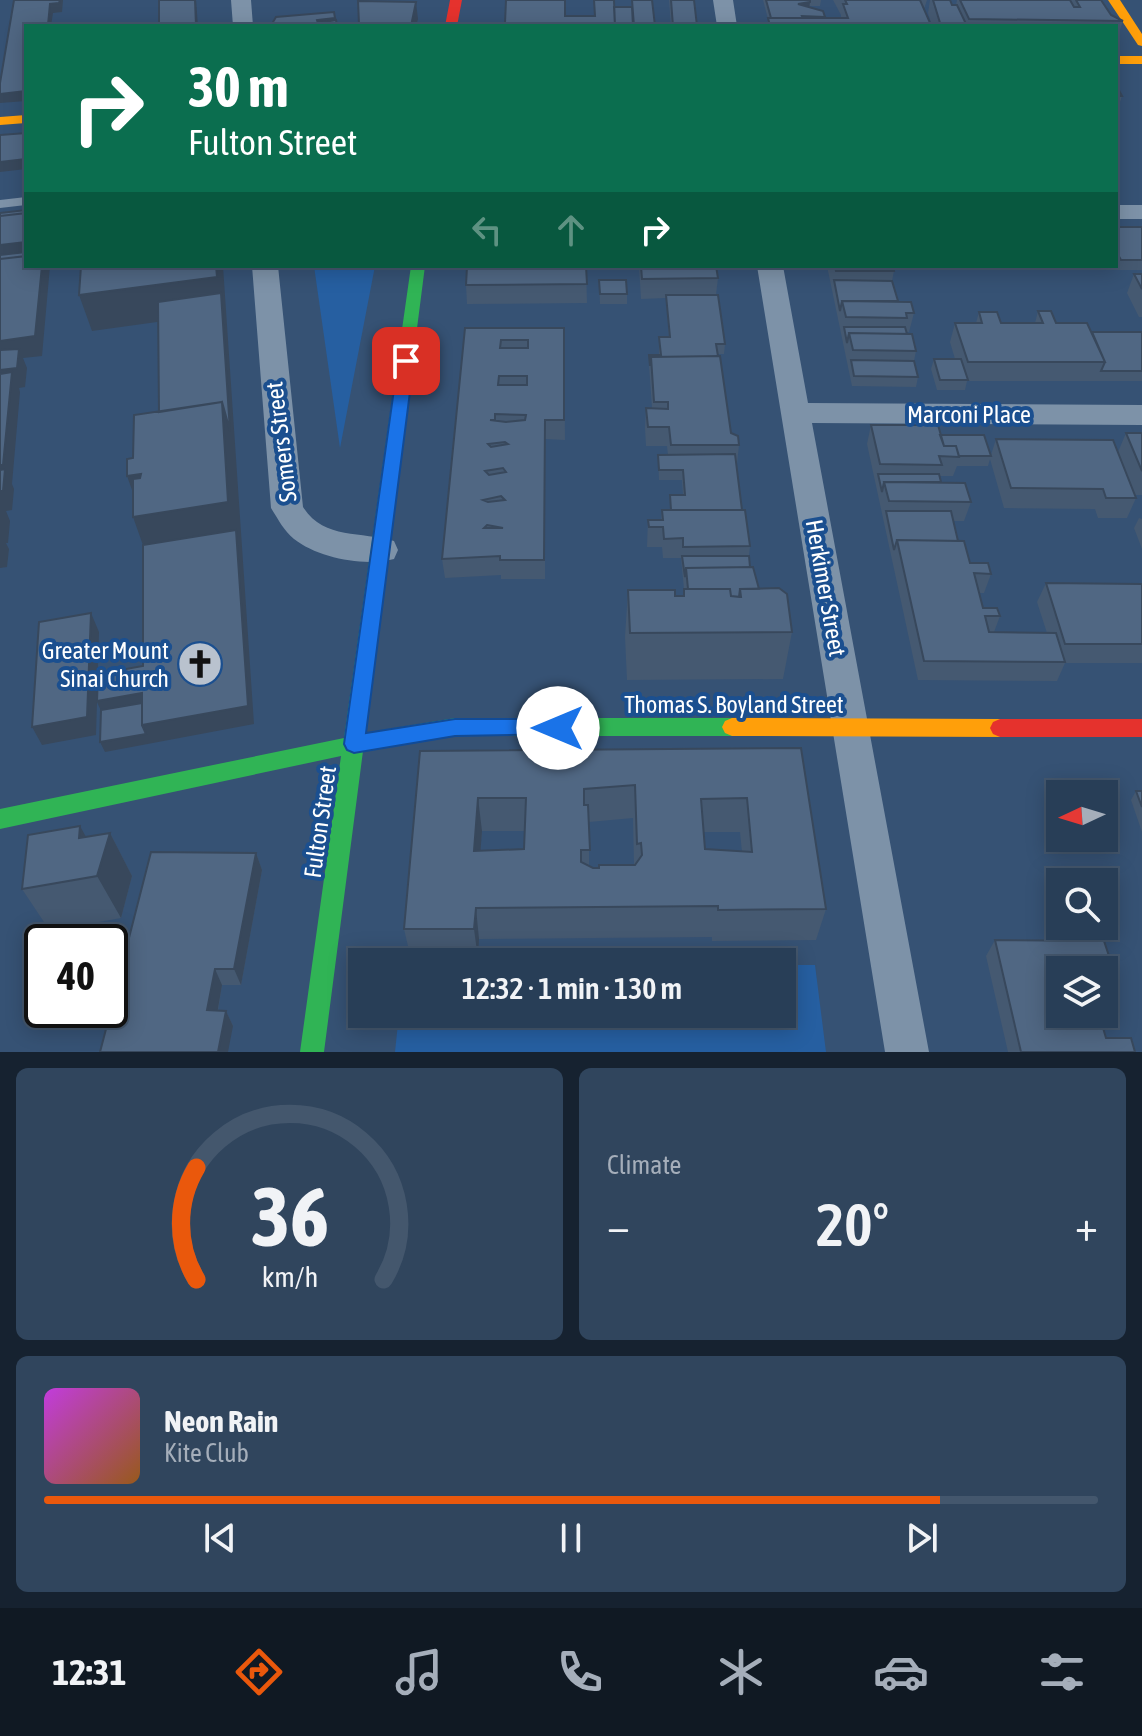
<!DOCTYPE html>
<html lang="en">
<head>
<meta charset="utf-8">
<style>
	body { margin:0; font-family:"Asap Condensed",sans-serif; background:#30455d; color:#f1f3f6; height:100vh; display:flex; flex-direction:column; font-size:30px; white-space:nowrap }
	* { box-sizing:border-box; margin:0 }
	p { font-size:26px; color:#a5aeba }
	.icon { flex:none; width:44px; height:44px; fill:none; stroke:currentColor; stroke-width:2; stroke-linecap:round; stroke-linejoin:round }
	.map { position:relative; height:1052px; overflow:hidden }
	.side { display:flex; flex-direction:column; gap:16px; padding:16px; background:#162230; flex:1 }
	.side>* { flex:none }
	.top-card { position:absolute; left:24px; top:24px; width:1094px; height:244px; border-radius:0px; box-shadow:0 4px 20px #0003,0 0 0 2px #44576d; background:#0b6e4f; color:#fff; overflow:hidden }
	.needle { width:52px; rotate:266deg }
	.tools { position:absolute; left:1046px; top:780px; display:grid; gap:16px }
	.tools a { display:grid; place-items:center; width:72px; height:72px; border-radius:0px; background:#283e57; box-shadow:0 4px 20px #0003,0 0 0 2px #44576d; font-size:40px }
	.speed { position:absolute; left:24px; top:924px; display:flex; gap:16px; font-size:40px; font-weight:700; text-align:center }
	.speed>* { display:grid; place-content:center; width:104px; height:104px; border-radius:50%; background:#283e57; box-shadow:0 4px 20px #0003,0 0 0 2px #44576d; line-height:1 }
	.speed .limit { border:4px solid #111; border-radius:12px; background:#fff; color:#111 }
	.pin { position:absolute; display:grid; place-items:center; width:68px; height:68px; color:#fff; margin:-34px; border-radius:16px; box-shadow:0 4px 12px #0006 }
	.me { position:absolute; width:88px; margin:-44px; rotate:270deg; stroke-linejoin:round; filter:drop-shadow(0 0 6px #0008) }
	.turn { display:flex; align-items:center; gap:28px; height:168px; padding:0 32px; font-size:36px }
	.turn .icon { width:104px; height:104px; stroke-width:2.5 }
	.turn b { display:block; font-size:56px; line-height:68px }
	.lanes { display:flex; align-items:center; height:76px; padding:0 32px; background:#0003; justify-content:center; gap:40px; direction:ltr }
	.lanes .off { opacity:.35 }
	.big { font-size:60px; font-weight:600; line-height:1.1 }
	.side .widget { flex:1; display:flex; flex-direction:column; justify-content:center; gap:12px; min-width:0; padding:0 28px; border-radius:12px; background:#30455d }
	.side .dial { align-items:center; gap:0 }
	.dial svg { height:208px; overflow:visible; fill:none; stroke:#44576d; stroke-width:7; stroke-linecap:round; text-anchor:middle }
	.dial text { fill:#f1f3f6; stroke:none }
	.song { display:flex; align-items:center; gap:24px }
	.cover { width:96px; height:96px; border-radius:12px; background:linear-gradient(135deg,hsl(290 70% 55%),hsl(30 70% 35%)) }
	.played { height:8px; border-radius:4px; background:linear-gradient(90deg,#ea580c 85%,#44576d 85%) }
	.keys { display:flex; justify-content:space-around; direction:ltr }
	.heat { display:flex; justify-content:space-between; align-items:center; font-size:44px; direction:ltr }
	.side .tiles { flex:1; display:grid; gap:16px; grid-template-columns:1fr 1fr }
	.widget:last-child { grid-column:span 2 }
	.trip { position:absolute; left:348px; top:948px; width:448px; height:80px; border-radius:0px; background:#283e57; box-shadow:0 4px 20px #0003,0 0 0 2px #44576d; font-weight:600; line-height:80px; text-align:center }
	.tabs { display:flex; height:128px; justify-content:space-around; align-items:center; background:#101923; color:#a5aeba }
	.tabs .icon { width:56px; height:56px }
	.tabs .active { color:#ea580c }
	.tabs b { font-size:36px; color:#f1f3f6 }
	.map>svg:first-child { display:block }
</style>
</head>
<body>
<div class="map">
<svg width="1142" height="1052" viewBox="0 0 1142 1052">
	<rect width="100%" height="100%" fill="#365274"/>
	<path fill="#265fa1" d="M314 266H375L340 448Z
		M782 965H815L826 1052H395L399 1014H782Z"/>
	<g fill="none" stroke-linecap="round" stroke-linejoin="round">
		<path fill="#7d92a8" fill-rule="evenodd" d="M26 197V205L0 208V200Z"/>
		<path fill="#7d92a8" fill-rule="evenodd" d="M231 0H251L253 26H233Z
			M713 0H733L737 26H717Z
			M1116 205H1142V219H1116Z
			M252 266H278L303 507C324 540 361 531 394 541L398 550 394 559C365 567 318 558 294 539 284 531 278 519 271 508Z
			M757 266H783L808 403 1142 405V425L812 423 929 1052H885Z"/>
		<path fill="#30b455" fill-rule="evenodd" d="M411 266H425L365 733 455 718H732L739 721 742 727 739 733 732 736H455L363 751 324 1052H300L341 756 0 829V809L344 738Z"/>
		<path fill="#ff9f0a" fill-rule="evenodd" d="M1108 0H1120L1142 34V46L1138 45Z
			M1116 56H1142V64H1116Z
			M26 115V123L0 125V117Z
			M732 718 1000 719 1007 722 1010 728 1007 734 1000 737 732 736 725 733 722 727 725 721Z"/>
		<path fill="#e5322d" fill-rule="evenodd" d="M450 0H462L457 26H445Z
			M1000 719H1142V737H1000L993 734 990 728 993 722Z"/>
	</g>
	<path fill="#455971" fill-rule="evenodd" d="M669 0H694L697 26H671Z
		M763 0H821L820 6H810V7L825 18H841V15L833 0H927L924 9 931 25 767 26 768 19Z
		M930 0H950L952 5H956L957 0H1101L1111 15 1123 21 1116 41V26H932L928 13Z
		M1116 85 1122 96 1119 105H1116Z
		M1116 227H1142V270H1117L1115 266Z
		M519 266H599H586L587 303 467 304 466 285Z
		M639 266H716L718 278 716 295 725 344 724 354H718L731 433 739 445 737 464 742 510 750 546 749 556 750 567 759 589 792 632 783 679 627 680 625 637 628 590 675 596H683L684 589 681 558H663L662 547H647L648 520H661L662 510H670V495H683L682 480H659L658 455H668L667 446H646L645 428 646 408H652L649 365V355H659V337H669L666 298 641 299Z
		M827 266H893L894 271 892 281 898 301 914 313 909 332H906L916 351 914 361 918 377 916 387 852 386Z
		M925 266H1097L1095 270H927Z
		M1134 274H1142V317H1139L1127 293Z
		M599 280 627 294V304H600Z
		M1038 311 1056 323 1092 332H1142V381H967L965 390H937L931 369 934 359H955L950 342 955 323H976L979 312 1001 323H1035Z
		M465 328H564L565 440 545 439V579H501V575L445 578 442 559Z
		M871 425 940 435 991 455 996 439 1118 452 1126 433H1142V495H1135L1136 498 1127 518H1098L1095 509 1004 508 990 459 988 466H957L953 476H939L941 482 971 502 964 521H953L958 541 970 563 991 574 984 593H979L983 608 1000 616 994 632 1047 633 1037 602 1046 583 1142 584V663H1065L1057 681 918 680 867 444Z
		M1139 518 1142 519V549L1134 528Z
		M801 748 826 909 816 940 712 941V937L479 939 478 959H411L404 929 420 751ZM633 818 634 865 599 868H593L589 867V822ZM482 831H525L524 849 480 851ZM703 832H740L742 852 705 849Z
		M1136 791H1142V832L1131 800Z
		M110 833 132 876 121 918 50 931 22 889Z
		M256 853 262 870 241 985H222L218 1011H226L233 1026H102L91 1010 121 969Z
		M995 940 1110 959 1102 970H1060L1106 1038 1135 1052H1008L986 956Z
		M1104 971 1118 992 1106 1007H1104Z"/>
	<path fill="#38485c" d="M52 0H63L62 12 53 13 51 26H48L50 4Z
		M195 0H196L198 26H196Z
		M416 2 418 19 416 26H411Z
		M810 2 809 11 798 4Z
		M335 18 336 26H318L317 20Z
		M26 91V101L0 103V94Z
		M26 159V169L0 172V162Z
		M26 242V262L0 265V245Z
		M26 266H50L42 356 23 358 27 368 25 387 19 388 20 392 12 484 14 489 12 510 6 511 10 521 8 543H6L9 549 7 567 0 568V341Z
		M216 266H223L254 724 105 752 100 742 105 720 97 702 96 735 42 745 32 727 91 613 99 632 97 701 142 693 150 565 133 517 141 515 127 476 222 402V313L92 331 79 295Z
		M478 798 482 831 478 884 474 851Z
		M80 826 101 864 110 833 132 876 121 918 97 876 79 838Z
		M256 853 262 870 241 985 234 969Z
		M476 908 479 939 478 959 474 929Z
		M215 969 222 985 215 1026 207 1010Z
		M226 1011 233 1026 228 1052H218Z"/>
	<path fill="#506783" stroke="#38485c" stroke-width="2" fill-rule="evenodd" d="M14 0H60L59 3 50 4 48 25 62 24 61 26H26V91L0 94V83Z
		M159 0H195L196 26H159Z
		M506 0H565V16H595L594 0H614L615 26H508L505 23Z
		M632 0H652L655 26H634Z
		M671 0H694L697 26H673Z
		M766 0H810V2L798 4 823 11 825 17 802 16 803 18H771Z
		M845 0H920L931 25 770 26 768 18H848L843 4H847Z
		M933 0H950L952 5H957L967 26H941Z
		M960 0H1070L1074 7H1080L1076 0H1101L1111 15 1123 21 969 19Z
		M358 1 416 2 411 26H354V25L359 24Z
		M614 7H632L633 26H615Z
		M334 12 335 18 317 20 318 23 336 20 337 26H277L273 22 276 17Z
		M1116 85 1122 96H1116Z
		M26 133V159L0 162V135Z
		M26 210V213L0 216V213Z
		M26 213V242L0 245V216Z
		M1116 227H1142V260H1121L1116 251Z
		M26 252V256L0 259V255Z
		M26 256V266H42L35 336 0 341V259Z
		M81 266H216L217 277 79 295Z
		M586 266 587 284 466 285 467 267Z
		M641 266H716L718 278 642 279Z
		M835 266H893L894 271H836Z
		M1134 274H1142V289Z
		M599 280H626L627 294H600Z
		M834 280 892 281 898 301H842L840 311Z
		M221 293 230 431 222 402 159 412 158 302Z
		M666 295H718L725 344H716L718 356 651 357 650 366 649 355H661L659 337H670Z
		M842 301 911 302 914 313H906L907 318 846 317Z
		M1038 311H1051L1056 323H1087L1105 362H968L955 323H982L979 312H997L1001 323H1043Z
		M844 327H905L907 334 849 333 847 343Z
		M465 328H564V420H545L544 560H500V556L442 559ZM501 340H528V348H500ZM499 376H527V385H498ZM495 414 526 415 525 420 506 422 490 420H495ZM505 442 508 444 491 447 488 444ZM503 468 506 472 489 475 485 471ZM501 496 505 500 488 502 483 500ZM487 525 503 528H484Z
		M1092 332H1142V371H1101L1105 362Z
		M849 333 912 334 916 351 853 350Z
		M19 349 17 368 0 370V350Z
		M720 356 731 433 738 436 739 445H671L669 427H648L646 408 668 409V402H654L651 357Z
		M934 359H961L968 380H940Z
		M851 360 914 361 918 377 854 376Z
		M12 372 3 465H0V374Z
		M222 402 228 502 133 517V479L140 478 141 474 127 476V459L133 458 134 415Z
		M871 425H938L944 446H956L959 457 939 456 942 465 880 464Z
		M1126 433H1142V471Z
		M940 435H984L991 456H959L956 446H944Z
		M996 439 1113 440 1136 498H1106L1103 489 1011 488Z
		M735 454 742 510H671L670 495H685L683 470H659L658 455Z
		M5 469 3 491H0V470Z
		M878 474H939L941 482H884L882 492Z
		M884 482 965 483 971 502 889 501Z
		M662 510H745L750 546 683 547V538L664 539 663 527H649L648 520H663Z
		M886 511H951L958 541 897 540 894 550Z
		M236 530 248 706 142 725V693L97 701 98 674 143 666V545Z
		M897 540 964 541 970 563H988L991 574 974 573 983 608H997L1000 616H985L989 632 1056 633 1065 662 924 661Z
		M682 556H749L750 567 686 568 685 577Z
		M753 567 759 589H740L739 597 731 596 730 589H688L686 568Z
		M1046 583 1142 584V644H1065Z
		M779 588 787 594 792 632 630 633 628 590H675V596H684V589H730L731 596 741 597 740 589Z
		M91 613 87 717 32 727 39 622Z
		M142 703V725L146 734 100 742 101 710Z
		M801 748 826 909 718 910V906L476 908 474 929H404L420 751ZM635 785 637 844 641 843 642 855 635 865H599V868H593L581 862V850H590L588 805H584V789ZM478 798H526L524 849 474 851ZM747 798 752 852 705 849 701 799Z
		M1136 791H1142V807Z
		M80 826 79 838 110 833 97 876 22 889 28 835Z
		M151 852 256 853 234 969H215L207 1010 226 1011 218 1052H100L111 1010H91H110V969H121Z
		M995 940 1104 941 1110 959H1082L1085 970H1060V1014H1099L1106 1038H1131L1135 1052H1021Z
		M1104 971H1112L1118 992H1104Z"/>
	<path fill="#1a73e8" stroke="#114b97" stroke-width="2" d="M406 355 414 361 366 733 455 719H558L566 721 569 728 566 734 455 736 354 753 347 750 344 744 398 361Z"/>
	<defs>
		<g id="church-disc" transform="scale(2.3)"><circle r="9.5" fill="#b9c2ce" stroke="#1b4f8f"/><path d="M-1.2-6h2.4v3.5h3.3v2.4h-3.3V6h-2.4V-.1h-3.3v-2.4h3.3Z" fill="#111"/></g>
	</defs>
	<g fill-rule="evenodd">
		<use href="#church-disc" x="200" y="664"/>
	</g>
	<g text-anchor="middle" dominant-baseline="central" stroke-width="8" stroke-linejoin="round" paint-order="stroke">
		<g font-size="24" fill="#fff" stroke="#1b4f8f">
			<text x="969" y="414">Marconi Place</text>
			<text transform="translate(281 442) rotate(-97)">Somers Street</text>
			<text transform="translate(826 588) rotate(80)">Herkimer Street</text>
			<text x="734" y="704">Thomas S. Boyland Street</text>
			<text transform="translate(320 822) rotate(-82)">Fulton Street</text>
		</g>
		<g font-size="24" fill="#fff" stroke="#1b4f8f" text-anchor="end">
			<text x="169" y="650">Greater Mount<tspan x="169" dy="28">Sinai Church</tspan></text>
		</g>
	</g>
</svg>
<div class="tools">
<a><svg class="needle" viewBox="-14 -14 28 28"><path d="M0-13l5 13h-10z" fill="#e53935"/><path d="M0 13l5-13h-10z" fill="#a5aeba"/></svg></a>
<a><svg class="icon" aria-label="search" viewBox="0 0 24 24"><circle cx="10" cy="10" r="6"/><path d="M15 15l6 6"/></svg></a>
<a><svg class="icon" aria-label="layers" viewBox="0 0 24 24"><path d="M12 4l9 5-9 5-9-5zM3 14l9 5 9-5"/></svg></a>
</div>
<div class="speed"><div class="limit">40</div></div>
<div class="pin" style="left:406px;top:361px;background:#d93025"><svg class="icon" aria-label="arrive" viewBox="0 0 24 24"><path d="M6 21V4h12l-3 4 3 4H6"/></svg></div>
<svg class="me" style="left:558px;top:728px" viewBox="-20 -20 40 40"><circle r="19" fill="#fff"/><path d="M0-13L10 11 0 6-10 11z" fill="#1a73e8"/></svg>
<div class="trip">12:32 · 1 min · 130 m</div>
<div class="top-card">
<div class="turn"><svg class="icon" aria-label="right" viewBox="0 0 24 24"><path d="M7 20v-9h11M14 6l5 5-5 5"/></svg><div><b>30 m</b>Fulton Street</div></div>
<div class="lanes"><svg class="icon off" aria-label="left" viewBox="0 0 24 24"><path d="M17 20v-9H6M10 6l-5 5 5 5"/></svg><svg class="icon off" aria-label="ahead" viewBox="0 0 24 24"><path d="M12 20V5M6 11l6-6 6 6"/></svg><svg class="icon" aria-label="right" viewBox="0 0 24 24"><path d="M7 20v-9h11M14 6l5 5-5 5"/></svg></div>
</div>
</div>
<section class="side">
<div class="tiles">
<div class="widget dial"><svg viewBox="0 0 100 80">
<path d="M14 69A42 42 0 1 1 86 69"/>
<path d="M14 69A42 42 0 0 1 14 26" stroke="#ea580c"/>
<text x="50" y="56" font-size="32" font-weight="700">36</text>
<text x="50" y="72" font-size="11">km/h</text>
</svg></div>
<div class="widget"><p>Climate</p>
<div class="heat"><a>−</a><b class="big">20°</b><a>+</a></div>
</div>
<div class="widget">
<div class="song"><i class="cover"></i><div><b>Neon Rain</b><p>Kite Club</p></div></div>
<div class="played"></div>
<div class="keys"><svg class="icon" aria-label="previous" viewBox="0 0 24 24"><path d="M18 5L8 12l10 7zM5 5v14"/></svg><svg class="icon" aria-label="pause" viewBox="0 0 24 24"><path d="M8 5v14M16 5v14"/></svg><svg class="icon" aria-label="next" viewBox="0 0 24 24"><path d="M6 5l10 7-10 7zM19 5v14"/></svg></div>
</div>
</div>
</section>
<nav class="tabs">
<b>12:31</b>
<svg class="icon active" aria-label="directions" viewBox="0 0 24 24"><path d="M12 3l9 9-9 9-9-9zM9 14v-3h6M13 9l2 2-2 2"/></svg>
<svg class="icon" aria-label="music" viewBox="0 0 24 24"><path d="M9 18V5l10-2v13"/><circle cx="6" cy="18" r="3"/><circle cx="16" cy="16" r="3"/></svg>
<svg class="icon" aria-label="phone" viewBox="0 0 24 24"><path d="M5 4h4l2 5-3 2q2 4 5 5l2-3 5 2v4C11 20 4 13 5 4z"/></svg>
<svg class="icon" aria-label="climate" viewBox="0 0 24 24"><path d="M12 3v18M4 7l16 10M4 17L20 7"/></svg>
<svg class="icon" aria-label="car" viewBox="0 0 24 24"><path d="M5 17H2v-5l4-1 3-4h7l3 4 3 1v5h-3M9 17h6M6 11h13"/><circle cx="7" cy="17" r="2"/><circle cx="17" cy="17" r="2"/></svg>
<svg class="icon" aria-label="filters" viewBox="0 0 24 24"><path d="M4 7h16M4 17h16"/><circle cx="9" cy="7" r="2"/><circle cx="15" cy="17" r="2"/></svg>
</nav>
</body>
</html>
